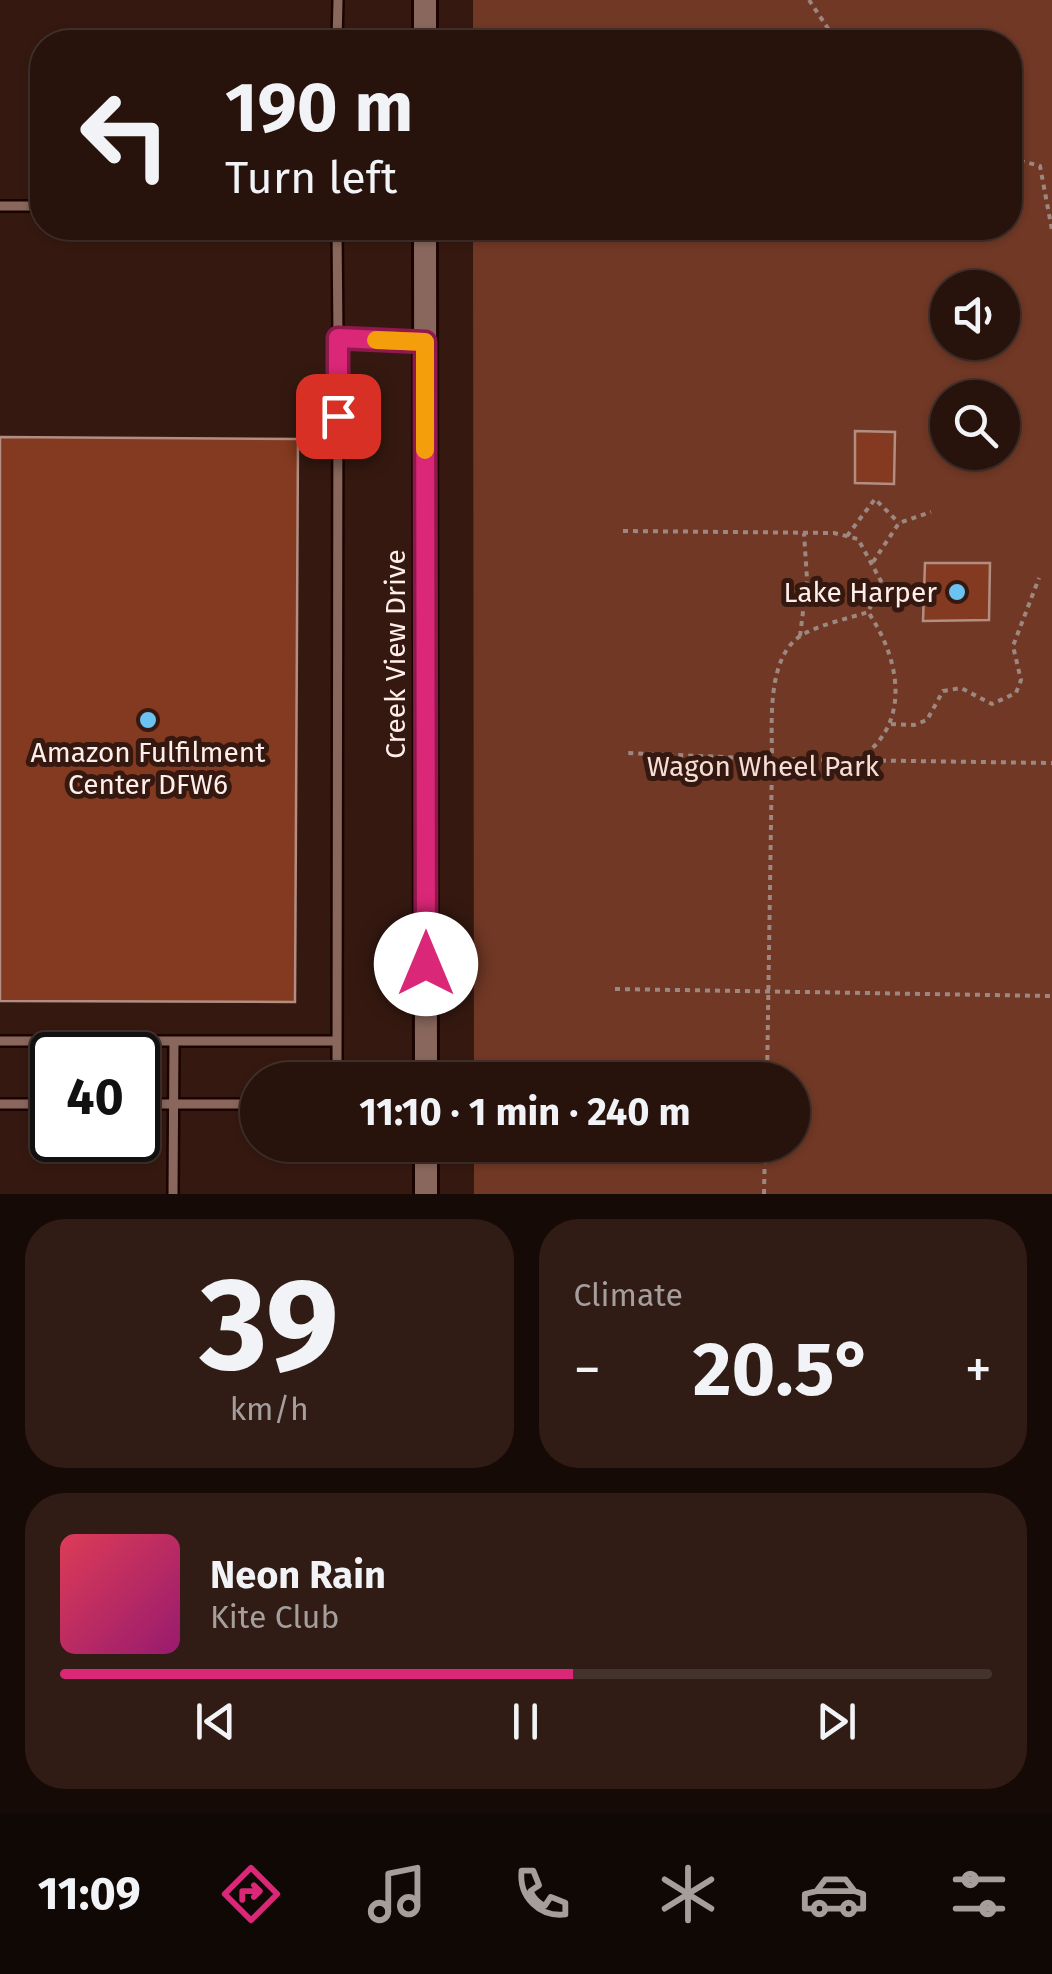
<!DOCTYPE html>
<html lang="en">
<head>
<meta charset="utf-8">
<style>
	body { margin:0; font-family:"Fira Sans",sans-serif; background:#301c15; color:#f1f3f6; height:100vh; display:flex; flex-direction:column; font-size:38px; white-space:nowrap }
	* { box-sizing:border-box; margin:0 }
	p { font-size:32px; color:#a59e9d }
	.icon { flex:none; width:55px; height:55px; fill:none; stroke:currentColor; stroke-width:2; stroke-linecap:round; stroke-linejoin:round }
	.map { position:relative; height:1194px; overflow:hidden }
	.side { display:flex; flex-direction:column; gap:25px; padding:25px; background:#160a07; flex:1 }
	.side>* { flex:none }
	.top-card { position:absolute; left:30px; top:30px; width:992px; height:210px; border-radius:40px; box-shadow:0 2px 8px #0004,0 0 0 2px #44322d; background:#28130c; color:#f1f3f6; overflow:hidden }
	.tools { position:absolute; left:930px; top:270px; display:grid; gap:20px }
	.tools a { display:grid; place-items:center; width:90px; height:90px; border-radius:50%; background:#28130c; box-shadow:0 2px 8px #0004,0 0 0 2px #44322d; font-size:50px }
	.speed { position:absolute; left:30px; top:1032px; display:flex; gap:20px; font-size:50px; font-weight:700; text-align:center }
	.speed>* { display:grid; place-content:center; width:130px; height:130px; border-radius:50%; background:#28130c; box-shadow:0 2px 8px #0004,0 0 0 2px #44322d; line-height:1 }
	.speed .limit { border:5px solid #111; border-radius:15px; background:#fff; color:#111 }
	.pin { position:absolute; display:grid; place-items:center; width:85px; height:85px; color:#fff; margin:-42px; border-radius:20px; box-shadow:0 5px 15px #0006 }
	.me { position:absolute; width:110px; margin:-55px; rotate:0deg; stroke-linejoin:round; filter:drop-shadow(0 0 8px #0008) }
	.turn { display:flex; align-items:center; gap:35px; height:210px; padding:0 30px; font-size:45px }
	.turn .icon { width:130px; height:130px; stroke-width:2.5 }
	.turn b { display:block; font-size:70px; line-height:85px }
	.big { font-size:75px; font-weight:700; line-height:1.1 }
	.side .widget { flex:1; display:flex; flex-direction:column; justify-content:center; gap:15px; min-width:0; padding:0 35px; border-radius:40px; background:#301c15 }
	.side .dial { align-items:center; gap:0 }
	.dial b { font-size:130px; line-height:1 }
	.song { display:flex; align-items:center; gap:30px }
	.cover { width:120px; height:120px; border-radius:15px; background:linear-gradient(135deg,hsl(350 70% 55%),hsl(320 70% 35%)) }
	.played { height:10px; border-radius:5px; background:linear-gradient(90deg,#db2777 55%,#44322d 55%) }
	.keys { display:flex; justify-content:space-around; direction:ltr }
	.heat { display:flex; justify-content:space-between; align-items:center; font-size:55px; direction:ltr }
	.side .tiles { flex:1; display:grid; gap:25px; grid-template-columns:1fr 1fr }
	.widget:last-child { grid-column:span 2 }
	.trip { position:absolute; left:240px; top:1062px; width:570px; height:100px; border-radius:50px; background:#28130c; box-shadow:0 2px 8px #0004,0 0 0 2px #44322d; font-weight:700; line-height:100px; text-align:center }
	.tab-bar { display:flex; height:160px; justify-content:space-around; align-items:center; background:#100805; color:#a59e9d }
	.tab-bar .icon { width:70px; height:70px }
	.tab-bar .selected { color:#db2777 }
	.tab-bar b { font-size:45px; color:#f1f3f6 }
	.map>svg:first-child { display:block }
</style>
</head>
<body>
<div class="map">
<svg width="1052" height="1194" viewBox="0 0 1052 1194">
	<rect width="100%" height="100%" fill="#351910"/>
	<path fill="#703825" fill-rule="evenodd" d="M473 0H1052V1194H474V1145H792V1080H474L473 228H1010V42H473ZM948 288H1002V342H948ZM948 398H1002V452H948Z"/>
	<path fill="#843a20" stroke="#b28e82" stroke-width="2.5" d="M855 431 895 432 894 484 855 483Z
		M0 437 298 439 295 1002 0 1001Z
		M925 563H990L989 620 923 621Z"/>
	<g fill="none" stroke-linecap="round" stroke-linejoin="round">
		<g stroke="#1b0400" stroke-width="14">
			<path id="service" d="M337 42 338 0
				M0 206H42
				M337 228 338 338
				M0 1041H337
				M337 1080 338 338 423 342
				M0 1104H52
				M138 1104H258
				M173 1194 174 1041"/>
		</g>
		<g stroke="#1b0400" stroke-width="28">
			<path id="tertiary" d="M425 0V42
				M425 228 426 1080
				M426 1145V1194"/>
		</g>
		<path stroke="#9d8881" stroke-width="4" stroke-dasharray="5 5" stroke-linecap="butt" d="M809 0 837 42
			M1010 158 1040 166 1052 230
			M623 531 834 533 858 539 882 583 868 612C847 619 821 624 802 635 766 656 772 724 772 759L628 753
			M847 536 875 499 899 523
			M873 562 899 523 931 512
			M800 636 807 579 804 533
			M891 724 914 725 927 720 943 691 961 688 992 704 1016 693 1021 680 1013 646 1039 578
			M857 760C912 726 901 660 868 612
			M615 989 1052 996
			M767 1080 772 759 1052 763
			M764 1194 765 1145"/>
		<use href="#service" stroke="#89675c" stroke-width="9"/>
		<use href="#tertiary" stroke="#89675c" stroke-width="22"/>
	</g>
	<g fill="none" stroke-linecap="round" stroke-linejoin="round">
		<g stroke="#8e194d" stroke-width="25">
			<path id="route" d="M338 416V338L425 342 426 964"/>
		</g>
		<use href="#route" stroke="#db2777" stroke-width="18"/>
		<path stroke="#f59e0b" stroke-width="18" d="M376 340 425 342V450"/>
	</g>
	<g fill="#6ac3f1" stroke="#351910" stroke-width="4">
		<circle cx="957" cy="592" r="10"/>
		<circle cx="148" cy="720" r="10"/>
	</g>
	<g text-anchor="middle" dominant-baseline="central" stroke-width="10" stroke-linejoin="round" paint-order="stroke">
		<g font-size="28" fill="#ffefea" stroke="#351910" text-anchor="end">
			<text x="937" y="592">Lake Harper</text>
			<text x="148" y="752" text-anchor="middle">Amazon Fulfilment<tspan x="148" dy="32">Center DFW6</tspan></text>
		</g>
		<g font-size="28" fill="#ffefea" stroke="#351910">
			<text transform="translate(395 654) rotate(-90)">Creek View Drive</text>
		</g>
		<g font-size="28" fill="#f5ded6" stroke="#351910">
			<text x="763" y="766">Wagon Wheel Park</text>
		</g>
	</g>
</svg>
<div class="tools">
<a><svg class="icon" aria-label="sound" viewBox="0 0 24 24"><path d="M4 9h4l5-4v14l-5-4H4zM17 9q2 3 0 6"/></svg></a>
<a><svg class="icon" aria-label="search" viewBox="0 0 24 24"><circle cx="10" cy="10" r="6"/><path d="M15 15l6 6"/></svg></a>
</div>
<div class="speed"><div class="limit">40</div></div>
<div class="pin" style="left:338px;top:416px;background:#d93025"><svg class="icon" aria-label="arrive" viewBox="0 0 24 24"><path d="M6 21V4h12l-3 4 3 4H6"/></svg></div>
<svg class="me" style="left:426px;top:964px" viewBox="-20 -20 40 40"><circle r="19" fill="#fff"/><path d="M0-13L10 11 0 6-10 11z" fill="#db2777"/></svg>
<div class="trip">11:10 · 1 min · 240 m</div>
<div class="top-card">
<div class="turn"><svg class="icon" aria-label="left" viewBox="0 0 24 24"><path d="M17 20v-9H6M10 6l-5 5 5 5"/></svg><div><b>190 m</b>Turn left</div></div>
</div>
</div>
<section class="side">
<div class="tiles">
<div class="widget dial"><b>39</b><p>km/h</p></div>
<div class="widget"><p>Climate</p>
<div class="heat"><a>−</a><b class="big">20.5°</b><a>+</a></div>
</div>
<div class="widget">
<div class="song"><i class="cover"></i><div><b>Neon Rain</b><p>Kite Club</p></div></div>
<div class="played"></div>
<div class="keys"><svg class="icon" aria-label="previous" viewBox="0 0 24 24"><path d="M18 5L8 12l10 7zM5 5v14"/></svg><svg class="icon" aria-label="pause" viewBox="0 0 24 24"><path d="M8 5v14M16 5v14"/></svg><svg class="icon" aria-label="next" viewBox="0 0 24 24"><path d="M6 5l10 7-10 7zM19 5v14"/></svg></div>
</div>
</div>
</section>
<nav class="tab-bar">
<b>11:09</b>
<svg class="icon selected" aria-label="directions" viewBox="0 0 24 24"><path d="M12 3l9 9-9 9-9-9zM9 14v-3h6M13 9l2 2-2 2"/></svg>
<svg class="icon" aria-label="music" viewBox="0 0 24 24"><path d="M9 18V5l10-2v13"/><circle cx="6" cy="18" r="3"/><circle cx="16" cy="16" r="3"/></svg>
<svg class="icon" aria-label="phone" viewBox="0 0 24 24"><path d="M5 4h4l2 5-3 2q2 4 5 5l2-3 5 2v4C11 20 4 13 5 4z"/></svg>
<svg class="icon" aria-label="climate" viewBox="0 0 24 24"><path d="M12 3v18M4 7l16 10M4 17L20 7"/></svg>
<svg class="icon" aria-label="car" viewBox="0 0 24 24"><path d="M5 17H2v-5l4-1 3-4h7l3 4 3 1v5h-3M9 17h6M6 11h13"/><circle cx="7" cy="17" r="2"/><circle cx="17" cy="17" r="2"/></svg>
<svg class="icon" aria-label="filters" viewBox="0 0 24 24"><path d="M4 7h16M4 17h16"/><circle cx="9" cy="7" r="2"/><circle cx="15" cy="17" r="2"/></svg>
</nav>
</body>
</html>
